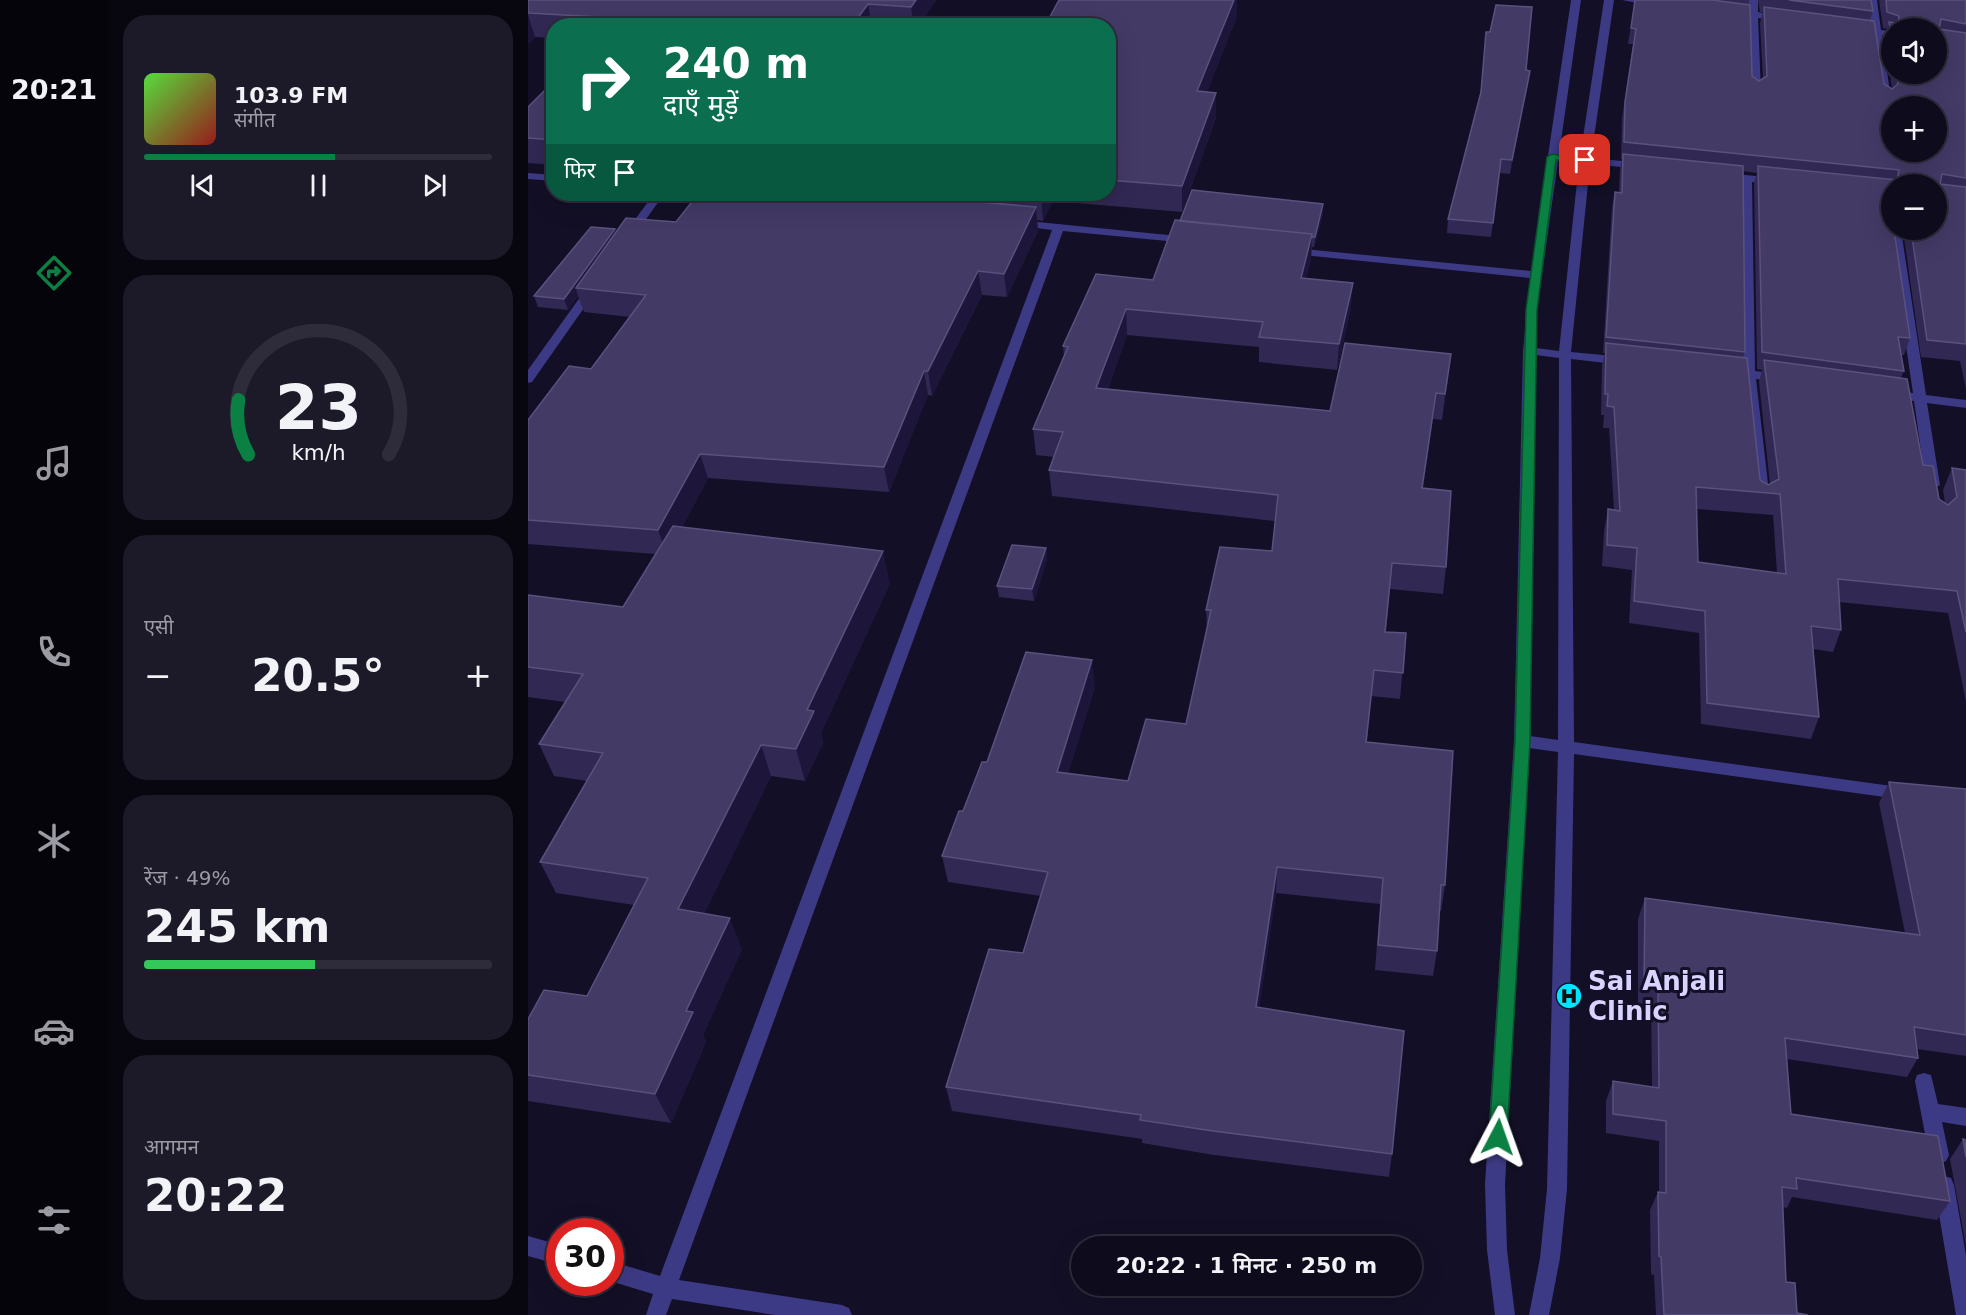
<!DOCTYPE html>
<html lang="hi">
<head>
<meta charset="utf-8">
<style>
	body { margin:0; font-family:"DejaVu Sans","Noto Sans Devanagari",sans-serif; background:#1c1929; color:#f1f3f6; height:100vh; display:flex; flex-direction:column; font-size:22px; white-space:nowrap }
	* { box-sizing:border-box; margin:0 }
	p { font-size:20px; color:#9b9ba3 }
	.icon { flex:none; width:33px; height:33px; fill:none; stroke:currentColor; stroke-width:2; stroke-linecap:round; stroke-linejoin:round }
	.map { position:relative; flex:1; overflow:hidden }
	.side { display:flex; flex-direction:column; gap:15px; padding:15px; background:#08060f; width:420px }
	.side>* { flex:none }
	.banner { position:absolute; left:18px; top:18px; width:570px; height:183px; border-radius:24px; box-shadow:0 6px 24px #0002,0 0 0 2px #2e2b3b; background:#0b6e4f; color:#fff; overflow:hidden }
	.fabs { position:absolute; left:1353px; top:18px; display:grid; gap:12px }
	.fabs a { display:grid; place-items:center; width:66px; height:66px; border-radius:50%; background:#0e0b1c; box-shadow:0 6px 24px #0002,0 0 0 2px #2e2b3b; font-size:30px }
	.speed { position:absolute; left:18px; top:1218px; display:flex; gap:12px; font-size:30px; font-weight:700; text-align:center }
	.speed>* { display:grid; place-content:center; width:78px; height:78px; border-radius:50%; background:#0e0b1c; box-shadow:0 6px 24px #0002,0 0 0 2px #2e2b3b; line-height:1 }
	.speed .limit { border:9px solid #d22; background:#fff; color:#111 }
	.pin { position:absolute; display:grid; place-items:center; width:51px; height:51px; color:#fff; margin:-26px; border-radius:12px; box-shadow:0 3px 9px #0006 }
	.me { position:absolute; width:66px; margin:-33px; rotate:4deg; stroke-linejoin:round; filter:drop-shadow(0 0 4px #0008) }
	.turn { display:flex; align-items:center; gap:21px; height:126px; padding:0 18px; font-size:27px }
	.turn .icon { width:78px; height:78px; stroke-width:2.5 }
	.turn b { display:block; font-size:42px; line-height:51px }
	.then { display:flex; align-items:center; height:57px; padding:0 18px; background:#0003; gap:12px; font-size:22px }
	.big { font-size:45px; font-weight:600; line-height:1.1 }
	.side .widget { flex:1; display:flex; flex-direction:column; justify-content:center; gap:9px; min-width:0; padding:0 21px; border-radius:24px; background:#1c1929 }
	.side .dial { align-items:center; gap:0 }
	.dial svg { height:156px; overflow:visible; fill:none; stroke:#2e2b3b; stroke-width:7; stroke-linecap:round; text-anchor:middle }
	.dial text { fill:#f1f3f6; stroke:none }
	.song { display:flex; align-items:center; gap:18px }
	.cover { width:72px; height:72px; border-radius:9px; background:linear-gradient(135deg,hsl(110 70% 55%),hsl(0 70% 35%)) }
	.played { height:6px; border-radius:3px; background:linear-gradient(90deg,#0b8043 55%,#2e2b3b 55%) }
	.keys { display:flex; justify-content:space-around; direction:ltr }
	.heat { display:flex; justify-content:space-between; align-items:center; font-size:33px; direction:ltr }
	.charge { height:9px; border-radius:4px; background:linear-gradient(90deg,#34c759 49%,#2e2b3b 0) }
	.trip { position:absolute; left:543px; top:1236px; width:351px; height:60px; border-radius:30px; background:#0e0b1c; box-shadow:0 6px 24px #0002,0 0 0 2px #2e2b3b; font-weight:600; line-height:60px; text-align:center }
	main { display:flex; flex:1; min-height:0 }
	.menu { display:flex; flex-direction:column; width:108px; justify-content:space-around; align-items:center; background:#06040b; color:#9b9ba3 }
	.menu .icon { width:42px; height:42px }
	.menu .selected { color:#0b8043 }
	.menu b { font-size:27px; color:#f1f3f6 }
	.map>svg:first-child { display:block }
</style>
</head>
<body>
<main>
<nav class="menu">
<b>20:21</b>
<svg class="icon selected" aria-label="directions" viewBox="0 0 24 24"><path d="M12 3l9 9-9 9-9-9zM9 14v-3h6M13 9l2 2-2 2"/></svg>
<svg class="icon" aria-label="music" viewBox="0 0 24 24"><path d="M9 18V5l10-2v13"/><circle cx="6" cy="18" r="3"/><circle cx="16" cy="16" r="3"/></svg>
<svg class="icon" aria-label="phone" viewBox="0 0 24 24"><path d="M5 4h4l2 5-3 2q2 4 5 5l2-3 5 2v4C11 20 4 13 5 4z"/></svg>
<svg class="icon" aria-label="climate" viewBox="0 0 24 24"><path d="M12 3v18M4 7l16 10M4 17L20 7"/></svg>
<svg class="icon" aria-label="car" viewBox="0 0 24 24"><path d="M5 17H2v-5l4-1 3-4h7l3 4 3 1v5h-3M9 17h6M6 11h13"/><circle cx="7" cy="17" r="2"/><circle cx="17" cy="17" r="2"/></svg>
<svg class="icon" aria-label="filters" viewBox="0 0 24 24"><path d="M4 7h16M4 17h16"/><circle cx="9" cy="7" r="2"/><circle cx="15" cy="17" r="2"/></svg>
</nav>
<section class="side">
<div class="widget">
<div class="song"><i class="cover"></i><div><b>103.9 FM</b><p>संगीत</p></div></div>
<div class="played"></div>
<div class="keys"><svg class="icon" aria-label="previous" viewBox="0 0 24 24"><path d="M18 5L8 12l10 7zM5 5v14"/></svg><svg class="icon" aria-label="pause" viewBox="0 0 24 24"><path d="M8 5v14M16 5v14"/></svg><svg class="icon" aria-label="next" viewBox="0 0 24 24"><path d="M6 5l10 7-10 7zM19 5v14"/></svg></div>
</div>
<div class="widget dial"><svg viewBox="0 0 100 80">
<path d="M14 69A42 42 0 1 1 86 69"/>
<path d="M14 69A42 42 0 0 1 9 41" stroke="#0b8043"/>
<text x="50" y="56" font-size="32" font-weight="700">23</text>
<text x="50" y="72" font-size="11">km/h</text>
</svg></div>
<div class="widget"><p>एसी</p>
<div class="heat"><a>−</a><b class="big">20.5°</b><a>+</a></div>
</div>
<div class="widget"><p>रेंज · 49%</p><b class="big">245 km</b><div class="charge"></div></div>
<div class="widget"><p>आगमन</p><b class="big">20:22</b></div>
</section>
<div class="map">
<svg width="1438" height="1315" viewBox="0 0 1438 1315">
	<rect width="100%" height="100%" fill="#130f26"/>
	<g fill="none" stroke-linecap="round" stroke-linejoin="round">
		<path fill="#3d3a85" fill-rule="evenodd" d="M1043 0H1053L1031 155 1052 157 1076 0H1086L1063 158 1114 163 1119 166 1114 169 1062 164 1043 352 1096 357 1102 361 1096 365 1043 359 1046 742 1378 788 1384 790 1386 794 1384 798 1378 800 1046 754 1039 1189 1032 1258 1021 1315H1001L1012 1258 1019 1189 1030 752 1001 748 977 1184 979 1250 987 1315H967L959 1250 957 1184 986 741 995 351 1002 278 765 254 759 251 765 248 1003 271ZM1030 161 1051 163 1031 351 1008 348 1009 310ZM1008 355 1031 358 1030 740 1002 736Z
			M1094 0H1124L1131 3 1126 6Z
			M1220 0H1230V12L1259 18 1254 21 1230 18 1233 92 1228 95 1223 92 1221 17 1198 12 1203 9 1221 11Z
			M1339 0H1349L1353 30 1364 31V37L1354 35 1363 100 1358 103 1353 100 1344 34 1323 29 1328 26 1343 28Z
			M0 173 26 175V181L0 179Z
			M1197 173 1248 178 1253 181 1248 184 1224 182 1227 371 1251 374 1257 378 1251 382 1228 379 1242 501 1235 505 1228 501 1215 378 1196 375 1194 372 1200 368 1215 370 1214 181 1193 178V174Z
			M126 194H136L106 236H98L96 234Z
			M490 220 660 237 666 240 660 243 535 231 151 1280 314 1305 321 1308 324 1315H247L144 1299 138 1315H118L125 1294 82 1281V1261L132 1276 524 230 486 225V221Z
			M1364 228V230H1373L1398 395 1438 400V408L1399 403 1412 485 1405 489 1398 485 1386 401 1364 398 1358 394 1364 390 1385 393 1361 230Z
			M64 284 70 288 4 382 0 383V370L60 286Z
			M1396 1073 1403 1075 1410 1104 1438 1108V1126L1414 1122 1421 1155 1418 1161 1411 1164 1404 1161 1401 1155 1387 1081 1389 1075Z
			M1416 1176 1423 1178 1426 1185 1438 1255V1315H1428L1406 1185 1409 1178Z
			M0 1236 32 1245V1265L0 1256Z"/>
	</g>
	<path fill="#312854" fill-rule="evenodd" d="M0 0H408L391 26H26V38L7 37 0 44Z
		M1107 0H1221L1220 4 1224 76 1231 81 1235 79 1232 23 1235 12H1232L1230 0H1343L1345 11 1342 20 1356 84 1364 89 1357 38 1359 29 1355 28 1351 0H1438V389L1432 361 1393 357 1375 230H1408L1364 184V230L1382 338 1376 355H1373L1376 371 1373 378 1395 465 1411 499 1417 503 1415 490 1424 468 1438 470V702L1420 613 1311 602 1313 630 1305 652 1285 649 1291 717 1283 739 1173 724 1171 633 1101 623 1104 570 1074 566 1076 531 1080 509 1086 510 1081 428H1075L1076 415H1073L1074 365 1077 353H1075L1084 207 1087 192 1091 193 1092 169 1094 159H1093L1094 118 1105 44H1100ZM1364 28 1408 74H1364ZM1215 171 1229 173 1226 182 1229 369 1234 370 1231 382 1242 484 1240 485 1232 480 1215 357 1217 352ZM1169 509 1245 515 1249 573 1170 562Z
		M709 16 679 92 688 118 654 212 525 201 515 221 509 220 510 231 479 297 454 295 404 396 400 395 361 492 180 478 154 527 362 583 293 733 295 743 277 781 243 776 176 914 214 949 175 1035 178 1042 143 1123 0 1101V1019L59 996 106 905 28 893 12 862 59 781 26 776 11 744 37 702 0 697V595L95 607 127 554 0 544V420L63 369 102 317 56 312 50 296 40 310 10 307 6 296 87 229 88 232 148 222 170 194H580V26Z
		M962 32 998 70 1002 71 1000 84 982 174 972 173 963 237 919 233 920 219 952 95Z
		M26 81V165L0 163V107Z
		M795 204V214L786 247H784L783 259 778 278 823 308 809 370 731 362V347L599 335 580 389 802 411 920 379 914 420 905 419 895 488 918 567 915 594 862 589 858 632 878 633 872 699 843 696 839 742 917 885 913 911 911 910 909 951 905 976 847 970 852 904 748 893 731 1008 864 1154 861 1177 686 1155 614 1143V1139L424 1111 418 1087 495 953 513 896 420 882 414 856 459 762 567 687 540 773 600 781 658 724 679 628 678 610 744 551 747 521 524 496 521 470 526 457 508 455 505 429 536 356 535 346 625 280 652 221Z
		M518 548 519 559 506 601 471 597 469 586Z
		M1361 782 1438 789V1056L1389 1049 1390 1058 1379 1077 1259 1059 1263 1114 1422 1201 1409 1220 1264 1197 1259 1208 1255 1207 1258 1282 1269 1313 1280 1315H1128L1126 1275 1123 1274 1122 1210 1130 1192H1131V1141L1078 1133V1101L1085 1081 1124 1087 1123 1005 1110 1003V919L1117 898 1377 933 1351 803Z
		M1435 1139 1438 1140V1246L1422 1159Z"/>
	<path fill="#1d163a" d="M388 0H408L391 26H386L383 7Z
		M706 0H709V16L670 116 669 91Z
		M340 4 344 26H324Z
		M0 15 7 37 0 44Z
		M1002 71 1000 84 982 174 984 160Z
		M688 93V118L654 212V186Z
		M513 194H524L525 201 515 221Z
		M795 204V214L786 247 787 237Z
		M508 207 510 231 479 297 476 274Z
		M87 229 90 240 48 288 50 296 40 310 36 299Z
		M784 234 783 259 772 303 773 278Z
		M450 271 454 295 404 396 400 371Z
		M825 283 823 308 809 370 811 344Z
		M598 309 599 335 571 414 568 388Z
		M923 354 920 379 914 420 917 394Z
		M396 371 400 395 361 492 356 467Z
		M908 393 905 419 891 515 894 488Z
		M172 454 180 478 139 555 130 530Z
		M518 548 519 559 506 601 504 589Z
		M355 551 362 583 293 733 295 743 277 781 268 749 279 710Z
		M564 660 567 687 533 798 529 772Z
		M233 745 243 776 164 940 150 909Z
		M749 867 748 893 728 1032V1007Z
		M202 918 214 949 175 1035 178 1042 143 1123 127 1094 158 1011Z"/>
	<path fill="#433a66" stroke="#5a527e" stroke-width="1.5" fill-rule="evenodd" d="M0 0H388L383 7 340 4 324 26H82L89 18 0 13Z
		M531 0H706L669 91 688 93 654 186 580 180V26H517Z
		M1107 0H1184L1222 5 1224 76 1231 81 1239 76 1236 7 1346 21 1356 84 1364 89 1370 84 1369 74H1408V28H1364V38L1361 22 1370 23 1371 16 1359 12 1358 0H1438V24L1413 19 1411 29 1438 33V178L1414 174 1412 184 1438 187V344L1399 340 1383 230H1408V184H1364V230H1366L1382 338 1370 337 1376 371 1234 352 1230 166 1369 180 1371 170 1096 142 1097 102 1108 29 1103 28ZM1364 106H1408V152H1364Z
		M1261 0H1343L1345 11Z
		M968 5 1004 7 998 70 1002 71 984 160 973 159 965 223 920 219 953 92 958 32H962Z
		M26 81V140L0 138V107Z
		M1095 154 1215 166 1217 352 1078 337 1087 192 1094 193Z
		M664 190 795 204 787 237H784V234L652 221Z
		M170 194H364L508 207 476 274 450 271 400 371H396L356 467 172 454 130 530 0 520V420L41 366 63 369 118 295 48 288 98 218 148 222Z
		M647 220 784 234 773 278 825 283 811 344 731 337 735 322 598 309 568 388 802 411 817 343 923 354 917 394 908 393 894 488 923 491 918 567 864 563 857 632 878 633 875 673 846 670 838 742 925 751 917 885H913L909 951 850 945 855 878 749 867 728 1007 876 1031 864 1154 685 1131 612 1120 613 1115 418 1087 461 949 495 953 520 872 414 856 431 811H435L454 762H459L498 652 564 660 529 772 600 781 618 719 658 724 683 610H678L692 547 744 551 750 495 521 470 535 432 505 429 540 347 535 346 568 274 625 280Z
		M63 227 87 229 36 299 6 296Z
		M1078 343 1219 358 1232 480 1240 485 1251 479 1236 360 1379 379 1395 465 1405 466 1411 499 1420 505 1429 497 1424 468 1438 470V632L1429 591 1310 579 1313 630 1283 626 1291 717 1179 703 1177 611 1106 601 1109 548 1079 545 1080 509 1092 511 1086 407 1079 406 1080 394H1077ZM1168 487 1252 494 1258 574 1170 562Z
		M145 526 355 551 279 710 286 711 268 749 233 745 150 909 202 918 158 1011 165 1012 127 1094 0 1075V1019L16 990 59 996 120 878 12 862 75 753 11 744 55 674 0 667V595L95 607Z
		M484 545 518 548 504 589 469 586Z
		M1361 782 1438 789V1035L1386 1027 1390 1058 1257 1038 1263 1114 1410 1136 1422 1201 1268 1178 1269 1189 1254 1187 1258 1282 1267 1283 1269 1313 1280 1315H1136L1133 1257 1131 1256 1130 1192 1138 1193V1121L1085 1114V1081L1131 1088 1130 984 1116 982 1117 898 1392 935Z
		M1435 1139 1438 1140V1157Z"/>
	<path fill="#0b8043" stroke="#07532c" stroke-width="1.5" d="M1024 154 1061 160 1057 163 1028 160 1009 310 1002 741 979 1137 976 1143 970 1146 964 1143 961 1137 987 741 998 310 1019 157Z"/>
	<defs>
		<g id="hospital-disc" transform="scale(1.35)"><circle r="9.5" fill="#00e5ff" stroke="#130f26"/><path d="M-5-5h3v3.5h4V-5h3V5h-3V1.5h-4V5h-3Z" fill="#111"/></g>
	</defs>
	<g fill-rule="evenodd">
		<use href="#hospital-disc" x="1041" y="996"/>
	</g>
	<g text-anchor="middle" dominant-baseline="central" stroke-width="6" stroke-linejoin="round" paint-order="stroke">
		<g font-size="26" font-weight="bold" fill="#d9d4ff" stroke="#130f26" text-anchor="start">
			<text x="1060" y="981">Sai Anjali<tspan x="1060" dy="30">Clinic</tspan></text>
		</g>
	</g>
</svg>
<div class="fabs">
<a><svg class="icon" aria-label="sound" viewBox="0 0 24 24"><path d="M4 9h4l5-4v14l-5-4H4zM17 9q2 3 0 6"/></svg></a>
<a>+</a>
<a>−</a>
</div>
<div class="speed"><div class="limit">30</div></div>
<div class="pin" style="left:1057px;top:160px;background:#d93025"><svg class="icon" aria-label="arrive" viewBox="0 0 24 24"><path d="M6 21V4h12l-3 4 3 4H6"/></svg></div>
<svg class="me" style="left:970px;top:1137px" viewBox="-20 -20 40 40"><path d="M0-17L14 15 0 8-14 15z" fill="#0b8043" stroke="#fff" stroke-width="4"/></svg>
<div class="trip">20:22 · 1 मिनट · 250 m</div>
<div class="banner">
<div class="turn"><svg class="icon" aria-label="right" viewBox="0 0 24 24"><path d="M7 20v-9h11M14 6l5 5-5 5"/></svg><div><b>240 m</b>दाएँ मुड़ें</div></div>
<div class="then">फिर<svg class="icon" aria-label="arrive" viewBox="0 0 24 24"><path d="M6 21V4h12l-3 4 3 4H6"/></svg></div>
</div>
</div>
</main>
</body>
</html>
